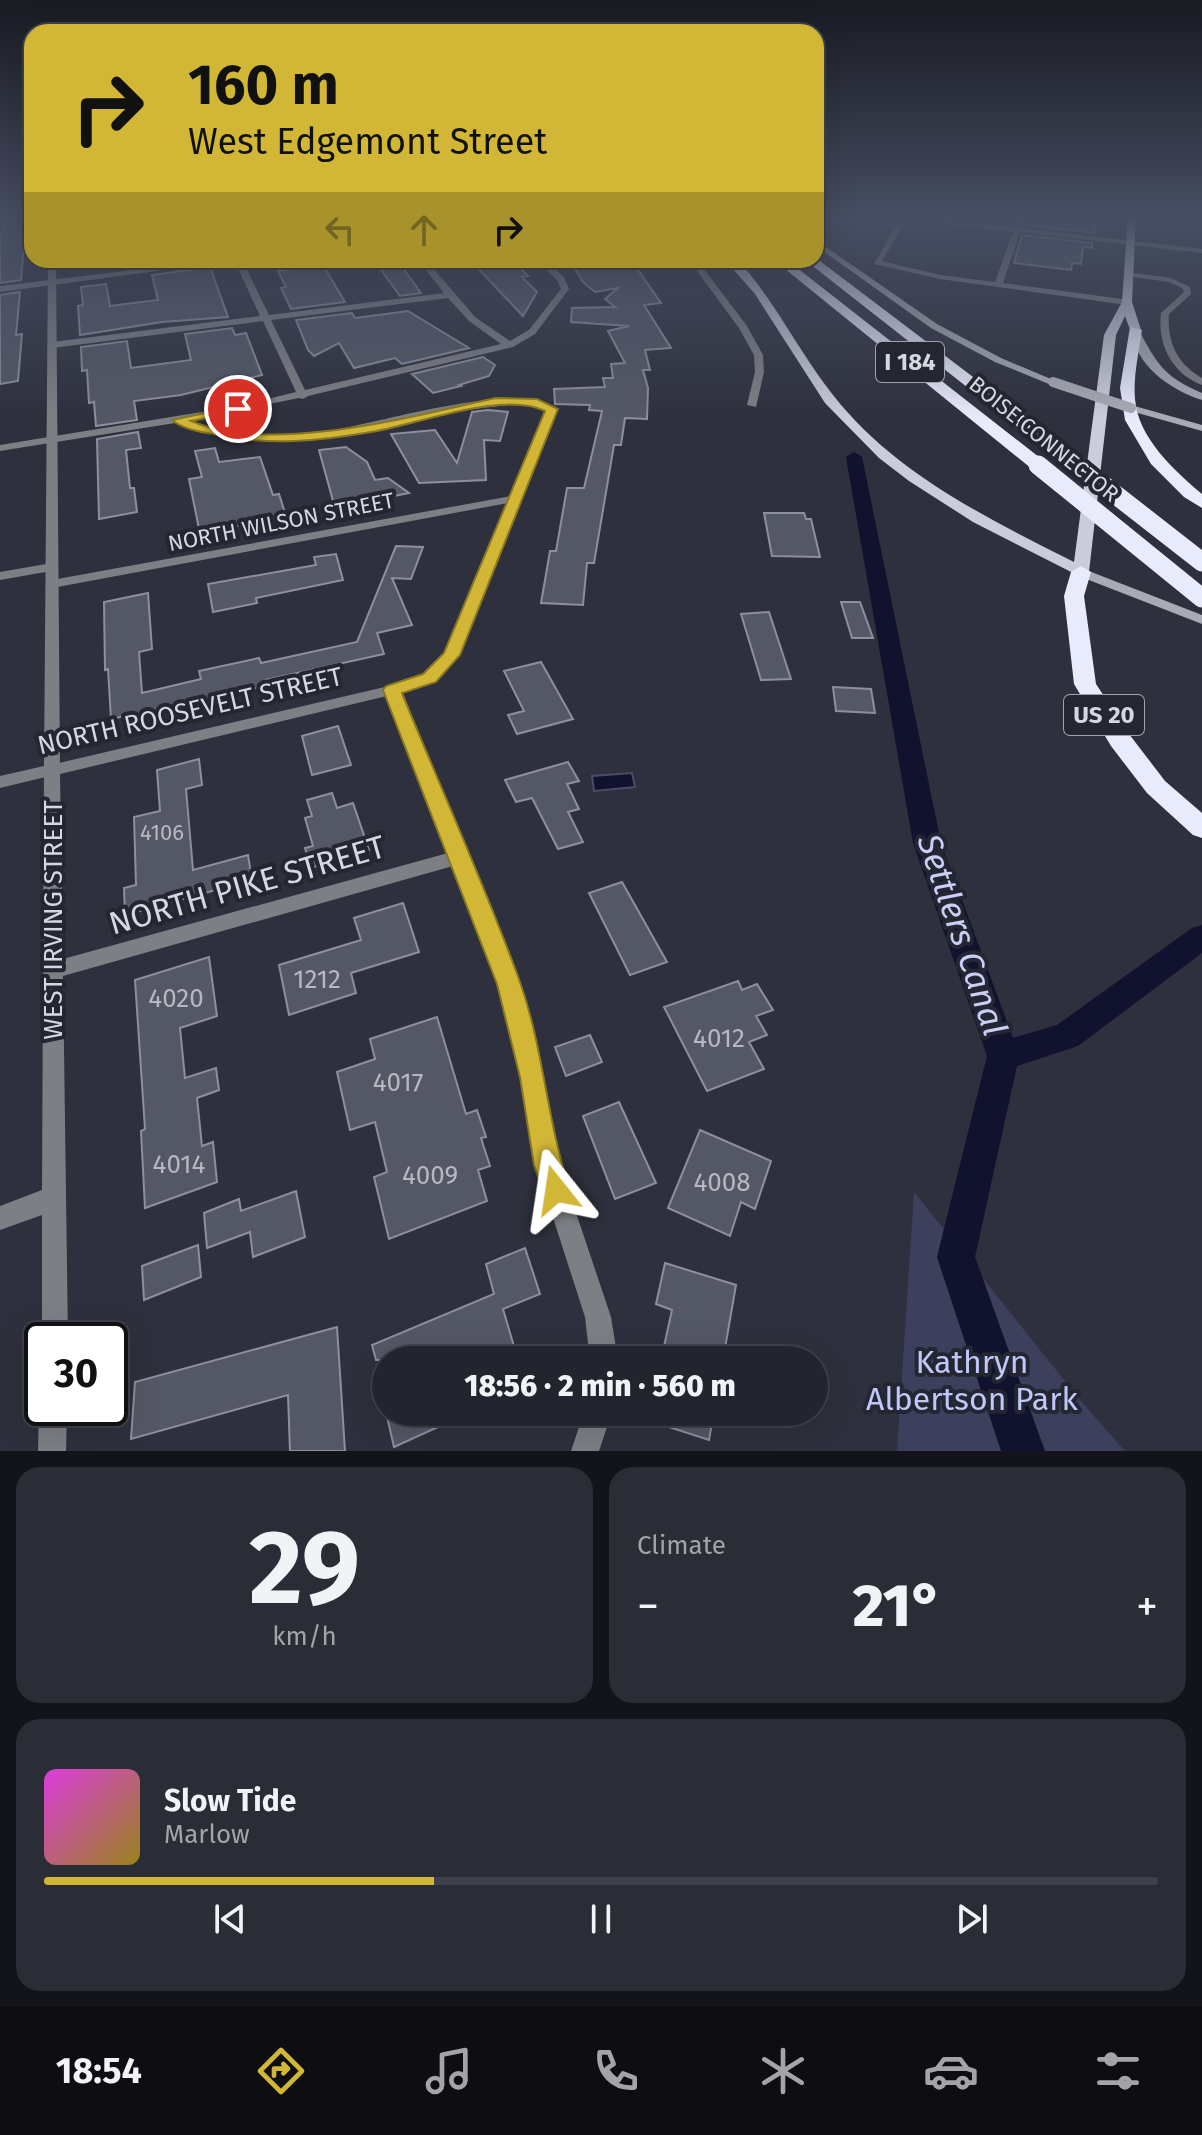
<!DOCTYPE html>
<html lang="en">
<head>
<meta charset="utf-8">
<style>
	body { margin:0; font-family:"Fira Sans",sans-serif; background:#2a2c36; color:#f1f3f6; height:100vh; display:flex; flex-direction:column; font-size:30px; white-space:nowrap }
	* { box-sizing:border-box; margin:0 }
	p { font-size:26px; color:#a2a4aa }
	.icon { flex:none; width:44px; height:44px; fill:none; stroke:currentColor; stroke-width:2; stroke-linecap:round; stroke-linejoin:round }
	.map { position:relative; height:1451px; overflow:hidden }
	.side { display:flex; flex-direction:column; gap:16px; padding:16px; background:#131419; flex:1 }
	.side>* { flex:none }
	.guide { position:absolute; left:24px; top:24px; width:800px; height:244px; border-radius:24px; box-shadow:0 8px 32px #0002,0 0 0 2px #3f414a; background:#d2b736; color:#111; overflow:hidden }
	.speed { position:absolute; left:24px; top:1322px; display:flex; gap:16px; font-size:40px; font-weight:700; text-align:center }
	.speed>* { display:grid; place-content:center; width:104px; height:104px; border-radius:50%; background:#22242e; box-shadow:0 8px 32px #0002,0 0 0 2px #3f414a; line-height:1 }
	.speed .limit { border:4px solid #111; border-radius:12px; background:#fff; color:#111 }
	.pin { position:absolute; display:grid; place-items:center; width:68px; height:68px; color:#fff; margin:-34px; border:4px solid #fff; border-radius:50%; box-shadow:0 2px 8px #0007 }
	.me { position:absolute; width:88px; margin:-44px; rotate:345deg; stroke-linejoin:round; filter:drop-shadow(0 0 6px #0008) }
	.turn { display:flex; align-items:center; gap:28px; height:168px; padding:0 32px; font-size:36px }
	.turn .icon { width:104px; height:104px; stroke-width:2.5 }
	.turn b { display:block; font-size:56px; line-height:68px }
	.lanes { display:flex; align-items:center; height:76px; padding:0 32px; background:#0003; justify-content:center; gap:40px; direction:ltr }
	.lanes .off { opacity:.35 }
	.big { font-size:60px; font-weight:800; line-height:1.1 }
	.side .card { flex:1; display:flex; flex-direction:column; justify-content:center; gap:12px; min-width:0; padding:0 28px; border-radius:24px; background:#2a2c36 }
	.side .dial { align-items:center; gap:0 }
	.dial b { font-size:104px; line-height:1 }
	.song { display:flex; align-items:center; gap:24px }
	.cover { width:96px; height:96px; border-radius:12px; background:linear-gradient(135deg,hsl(300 70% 55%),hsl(50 70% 35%)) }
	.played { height:8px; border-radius:4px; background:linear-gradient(90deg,#d2b736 35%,#3f414a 35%) }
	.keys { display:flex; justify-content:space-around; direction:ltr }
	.heat { display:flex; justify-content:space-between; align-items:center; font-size:44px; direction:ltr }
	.side .tiles { flex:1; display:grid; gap:16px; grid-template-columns:1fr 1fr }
	.card:last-child { grid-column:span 2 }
	.trip { position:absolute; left:372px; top:1346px; width:456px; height:80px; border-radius:40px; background:#22242e; box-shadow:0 8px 32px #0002,0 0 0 2px #3f414a; font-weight:800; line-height:80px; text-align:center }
	.tabs { display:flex; height:128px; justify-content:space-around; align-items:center; background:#0e0e12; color:#a2a4aa }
	.tabs .icon { width:56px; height:56px }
	.tabs .current { color:#d2b736 }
	.tabs b { font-size:36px; color:#f1f3f6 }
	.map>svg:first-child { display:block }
</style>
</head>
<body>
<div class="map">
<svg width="1202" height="1451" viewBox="0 0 1202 1451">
	<rect width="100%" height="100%" fill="#2e303d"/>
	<path fill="#3c405c" d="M914 1192 1080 1400 1125 1451H897Z"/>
	<path fill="#10122e" stroke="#4b4d63" stroke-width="2" d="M632 773 635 787 594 791 592 776Z"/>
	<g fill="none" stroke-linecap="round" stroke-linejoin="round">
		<path stroke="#4b4d63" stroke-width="11" d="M1017 1451 1019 1444"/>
		<path fill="#10122e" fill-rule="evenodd" d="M834 216H844L843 224H835Z
			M854 452 862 457 941 843 1013 1038 1057 1025 1192 928 1202 925V953L1078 1046 1017 1066 975 1257 1045 1451H1001L937 1257 987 1056 913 843 846 457Z"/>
	</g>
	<path fill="#545765" stroke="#8c8f9e" stroke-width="2" d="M26 216 21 280 0 283V237L7 217Z
		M1028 216H1097L1094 233 1025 225Z
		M1022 235 1092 243V248L1083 247 1081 264 1072 263 1071 270 1014 263Z
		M374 260H397L421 293 400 296Z
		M470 260H512L528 276 522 277 537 292 523 316Z
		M631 260 661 303 644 305 671 348 645 350 650 370H643L648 388 647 419 625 418 621 445H614L594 563H587L583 605 541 603 550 551H556L567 488H584L602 411 589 410 590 405 555 404 554 389 605 387 603 378H613L611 364 625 363 608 331 629 326 571 322 572 308 615 307 605 299 618 288 595 292 583 282 571 262Z
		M323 265 345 302 291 309 281 288 286 287 278 271Z
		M210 267 228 317 162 322 80 335 78 306 83 305 81 287 106 284 110 306 158 300 152 275Z
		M20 292 16 335 22 334 18 381 0 384V295Z
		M408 311 469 348 402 364 395 358 354 368 339 343 314 356 308 350 296 320 352 313 355 318Z
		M232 328 235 335 246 333 262 375 181 395 134 401 137 420 96 426 94 402 89 403 87 370 82 371 81 347 127 341 131 368 191 360 185 334Z
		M483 357 495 365 489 376 459 385 461 386 433 393 412 374Z
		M488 410 508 412 500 441 484 440 486 480 419 483 391 434 435 430 457 463 472 412Z
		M138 432 141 448 126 450 130 488H134L137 512 99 519 97 439Z
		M346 447 367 462 375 480 388 478 409 493 335 508 319 450Z
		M215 448 219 462 260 457 273 495 279 494 286 516 200 534 189 479 202 477 195 451Z
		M764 513H804L806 519H811L820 557 772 556Z
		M396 546 423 547 411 579 392 578 412 625 377 633 384 654 265 680 266 686 111 719 108 669 105 670 104 602 148 593 152 649 139 652 142 693 201 679 199 671 259 658 261 663 357 642Z
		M336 554 343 580 256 598 257 603 213 612 208 584 316 565 314 557Z
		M841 602H860L873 638H852Z
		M769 612 791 679 761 680 741 614Z
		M541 662 573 719 517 734 508 715 524 711 504 671Z
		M833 687 871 689 875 713 836 711Z
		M338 726 351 765 312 775 302 736Z
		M199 759 202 785 186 789 193 870 248 855 252 880 125 915 124 888 136 885 134 817 160 811 157 770Z
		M568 762 579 781 567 784 579 809 568 812 583 842 558 849 532 798 516 802 505 780Z
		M332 793 337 808 353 803 369 850 311 868 305 848 313 846 305 818 312 816 307 800Z
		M622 882 667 962 630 975 589 893Z
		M403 903 419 952 351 973 356 993 289 1015 279 965 361 940 354 918Z
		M209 957 217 1016 180 1028 185 1078 216 1068 219 1090 197 1098 202 1146 213 1142 217 1182 145 1208 141 1131 145 1129 135 980Z
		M738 981 742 990 757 984 773 1010 756 1016 767 1035 749 1042 764 1069 707 1091 664 1007Z
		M437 1017 466 1114 477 1110 486 1137 481 1138 490 1166 478 1170 487 1201 389 1239 374 1177 387 1172 375 1122 350 1130 337 1072 375 1059 370 1039Z
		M590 1035 602 1062 566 1076 555 1047Z
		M619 1102 656 1183 615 1199 583 1116Z
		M700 1130 771 1161 755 1209 741 1202 730 1236 668 1208Z
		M296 1191 305 1237 253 1257 250 1232 207 1248 204 1213 239 1199 241 1211Z
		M198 1245 201 1277 144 1300 142 1266Z
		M525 1248 540 1294 503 1309 518 1360H376L372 1345 494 1294 486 1264Z
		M665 1263 736 1285 723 1360H661L672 1310 656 1304Z
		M337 1327 345 1451H290L288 1395 131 1439 135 1382Z
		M386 1412H471L394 1447Z
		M636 1412H714L709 1440 635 1416Z"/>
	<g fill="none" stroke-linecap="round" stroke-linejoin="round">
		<path fill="#7d7f85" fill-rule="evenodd" d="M902 216 1014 227 1018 216H1025L1021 228 1202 249V253L1020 232 1003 283 1130 300V304L1127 305 940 279 874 264ZM907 219 1013 232 995 282 940 275 882 261Z
			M216 260H239L0 292V286Z
			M239 260H247L245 266 269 315 444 293 418 260H426L475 317 510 341 529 330 561 289 557 280 536 260H545L564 277 569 289 535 334 513 347 308 396 303 399 299 398 189 420C225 433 266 438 304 435 362 430 513 377 557 409L459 655 435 681 401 692 519 984 544 1077 560 1165 611 1317 618 1360H590L585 1317 536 1165 522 1077 499 984 453 866 63 976 68 1340H42V1215L0 1230V1206L42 1190 44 770 46 766 389 686 425 675 445 653 508 503 52 588 45 584 52 580 511 496 546 410 533 406 508 405 473 409 305 441 240 439 205 432 175 423 0 451V445L238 406 296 392 263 321 52 348 47 345 52 342 260 316 237 266ZM448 298 469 321 501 344 305 390 271 320ZM387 696 448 853 63 959 60 774Z
			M689 260H697L747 326 763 355 764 372 756 407 747 405 755 372 754 355 739 328Z
			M1127 272 1171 278 1190 287 1191 294 1169 314C1167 342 1177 364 1202 378V385C1172 374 1157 344 1161 313L1184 292 1182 288 1169 282 1127 276Z
			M52 563 57 564V570L0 580V572Z
			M42 1401V1408H67L66 1451H38L39 1408Z
			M584 1412H612L599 1451H571Z"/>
		<path fill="#7d7f85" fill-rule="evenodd" d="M48 260H56L60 770 58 774 0 788V776L44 766Z"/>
		<path fill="#a8abb5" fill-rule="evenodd" d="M816 240 937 324 1001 358 1058 382 1049 384 995 362 931 328 816 246Z
			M1132 328H1138C1156 363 1164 377 1202 393V400C1170 390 1133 364 1132 328Z
			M1131 405 1202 425V431L1127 410V406Z
			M1081 568 1202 615V624L1076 575V569Z"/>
		<path fill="#caccdb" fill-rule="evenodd" d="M1128 216H1136L1132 302 1141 330 1131 332 1125 316 1116 335 1089 572 1081 577 973 522 909 481 879 458 825 403 755 294 725 260H736L749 273C780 311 802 356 833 395 894 473 987 518 1074 562L1104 335 1122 302Z"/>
		<path fill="#e8ebfc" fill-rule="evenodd" d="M816 258 1072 452 1074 456 1072 460H1060L805 260Z
			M774 260H787L1044 461 1047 465 1044 469H1032Z
			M1130 327 1142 330C1139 352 1133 376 1135 399 1138 438 1174 470 1202 494V508L1184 497 1151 464 1125 420 1120 388Z
			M1081 566 1091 572 1084 596 1096 684 1129 734 1165 781 1202 813V838L1193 835 1147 793 1111 746 1074 684 1064 596 1071 572Z"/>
		<path stroke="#a8abb5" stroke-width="10" d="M1053 382 1131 408"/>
		<path stroke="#e8ebfc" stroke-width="15" d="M1066 456 1069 458"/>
		<path stroke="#e8ebfc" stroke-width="19" d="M1066 456 1202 562
			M1038 465 1202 598"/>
	</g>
	<linearGradient id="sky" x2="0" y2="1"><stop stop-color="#191a22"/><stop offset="0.52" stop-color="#464e62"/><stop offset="1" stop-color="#464e62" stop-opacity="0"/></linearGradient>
	<rect width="1202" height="419" fill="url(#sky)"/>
	<path fill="#d2b736" stroke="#887723" stroke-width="2" d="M496 398 537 399 558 409 460 655 436 682 402 693C441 789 485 885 520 982 544 1050 547 1123 570 1190L566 1200 556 1204 546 1200 534 1165 520 1077 497 984 383 690 386 686 423 674 444 653 545 411C504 390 416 425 371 432 320 441 268 446 218 435 202 432 184 430 172 420L238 406 244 409 242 412 191 421C273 455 412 416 496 398Z"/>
	<g text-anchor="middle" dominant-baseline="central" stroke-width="8" stroke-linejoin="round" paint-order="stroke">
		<g font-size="22" fill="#d6d8e0" stroke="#242632">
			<text transform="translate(1044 439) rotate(39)">BOISE CONNECTOR</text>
			<text transform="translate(281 522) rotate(-11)">NORTH WILSON STREET</text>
		</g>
		<g font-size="22" fill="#b6b8c1">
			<text x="162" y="832">4106</text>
		</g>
		<g fill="#242632" stroke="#a1a3ac" stroke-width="2">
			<rect x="876" y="342" width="68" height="40" rx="6"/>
			<rect x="1064" y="695" width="80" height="40" rx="6"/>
		</g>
		<g font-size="24" font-weight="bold" fill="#d6d8e0">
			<text x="910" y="362">I 184</text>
			<text x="1104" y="715">US 20</text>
		</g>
		<g font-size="26" fill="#d6d8e0" stroke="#242632">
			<text transform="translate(190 711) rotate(-13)">NORTH ROOSEVELT STREET</text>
			<text transform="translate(53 920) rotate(-90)">WEST IRVING STREET</text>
		</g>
		<g font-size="26" fill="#b6b8c1">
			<text x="317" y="979">1212</text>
			<text x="176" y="998">4020</text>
			<text x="719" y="1038">4012</text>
			<text x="398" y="1082">4017</text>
			<text x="179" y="1164">4014</text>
			<text x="430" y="1175">4009</text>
			<text x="722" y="1182">4008</text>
		</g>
		<g font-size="32" fill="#d6d8e0" stroke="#242632">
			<text transform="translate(247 885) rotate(-16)">NORTH PIKE STREET</text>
		</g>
		<g font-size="32" fill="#bfc8f8" stroke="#242632">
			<text x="972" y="1362">Kathryn<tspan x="972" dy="37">Albertson Park</tspan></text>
		</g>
		<g font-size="34" font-style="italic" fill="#cad0f5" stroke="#242632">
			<text transform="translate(962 935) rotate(71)">Settlers Canal</text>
		</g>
	</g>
</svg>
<div class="speed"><div class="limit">30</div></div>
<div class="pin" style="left:238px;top:409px;background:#d93025"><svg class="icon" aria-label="arrive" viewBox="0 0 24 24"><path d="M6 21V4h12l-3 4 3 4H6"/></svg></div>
<svg class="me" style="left:556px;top:1190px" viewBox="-20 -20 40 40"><path d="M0-17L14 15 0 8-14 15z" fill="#d2b736" stroke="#fff" stroke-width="4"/></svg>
<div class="trip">18:56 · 2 min · 560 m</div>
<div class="guide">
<div class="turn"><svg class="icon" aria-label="right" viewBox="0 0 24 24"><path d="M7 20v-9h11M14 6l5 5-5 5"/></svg><div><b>160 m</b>West Edgemont Street</div></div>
<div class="lanes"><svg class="icon off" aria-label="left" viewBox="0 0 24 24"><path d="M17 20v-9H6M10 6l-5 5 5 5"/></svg><svg class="icon off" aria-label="ahead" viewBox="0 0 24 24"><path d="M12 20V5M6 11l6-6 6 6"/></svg><svg class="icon" aria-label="right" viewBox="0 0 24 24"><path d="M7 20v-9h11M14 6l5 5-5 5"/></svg></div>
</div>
</div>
<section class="side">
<div class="tiles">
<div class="card dial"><b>29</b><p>km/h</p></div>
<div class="card"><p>Climate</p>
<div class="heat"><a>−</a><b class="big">21°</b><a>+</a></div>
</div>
<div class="card">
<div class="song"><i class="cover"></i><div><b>Slow Tide</b><p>Marlow</p></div></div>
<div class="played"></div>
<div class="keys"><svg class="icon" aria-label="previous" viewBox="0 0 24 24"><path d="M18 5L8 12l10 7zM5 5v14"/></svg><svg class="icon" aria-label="pause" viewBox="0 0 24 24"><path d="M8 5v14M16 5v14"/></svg><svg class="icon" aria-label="next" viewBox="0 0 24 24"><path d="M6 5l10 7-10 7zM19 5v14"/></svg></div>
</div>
</div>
</section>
<nav class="tabs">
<b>18:54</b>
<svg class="icon current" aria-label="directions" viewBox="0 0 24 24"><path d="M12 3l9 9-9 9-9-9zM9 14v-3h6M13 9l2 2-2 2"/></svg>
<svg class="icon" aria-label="music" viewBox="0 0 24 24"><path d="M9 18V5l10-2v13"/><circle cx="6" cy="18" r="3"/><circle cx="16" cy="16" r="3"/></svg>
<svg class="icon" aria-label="phone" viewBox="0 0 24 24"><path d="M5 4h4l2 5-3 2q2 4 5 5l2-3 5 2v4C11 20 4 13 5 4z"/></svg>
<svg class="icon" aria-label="climate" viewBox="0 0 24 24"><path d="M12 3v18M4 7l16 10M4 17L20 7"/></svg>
<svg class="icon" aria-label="car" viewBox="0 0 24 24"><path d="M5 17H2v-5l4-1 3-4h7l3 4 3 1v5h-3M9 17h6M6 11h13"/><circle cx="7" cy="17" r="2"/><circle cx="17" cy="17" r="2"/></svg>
<svg class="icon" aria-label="filters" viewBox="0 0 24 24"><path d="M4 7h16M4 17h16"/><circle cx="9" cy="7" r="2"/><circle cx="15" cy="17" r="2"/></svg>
</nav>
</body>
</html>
